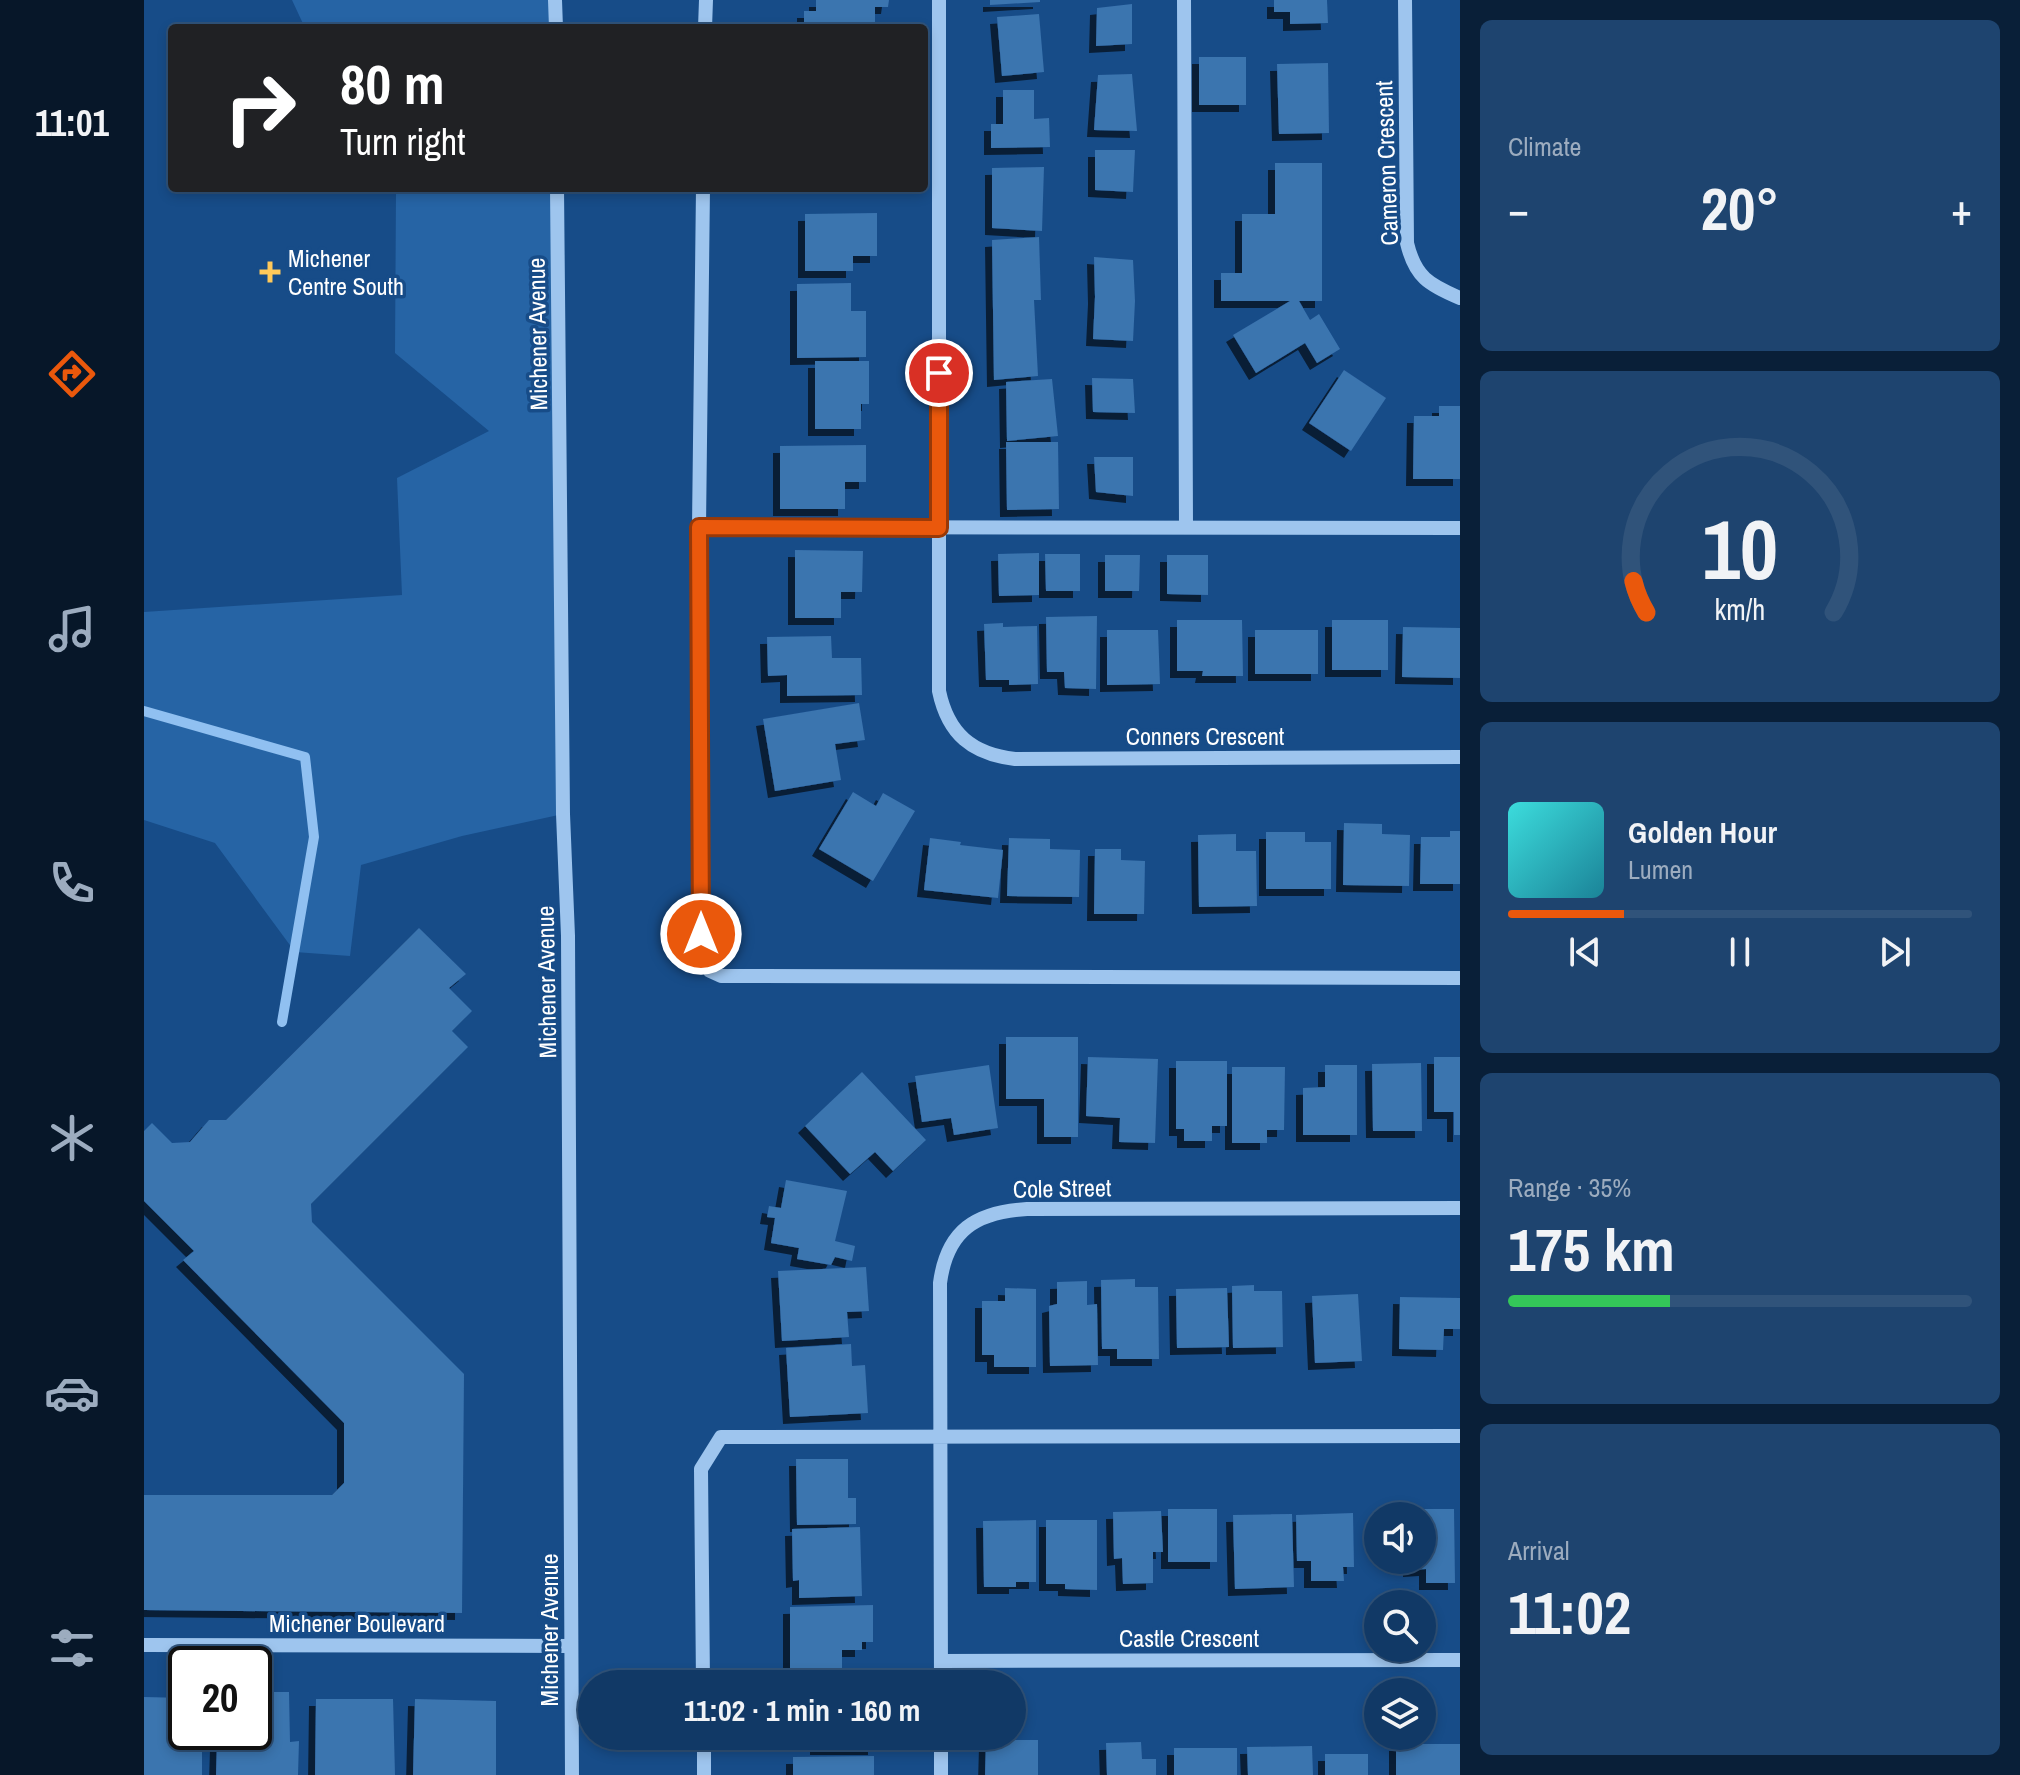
<!DOCTYPE html>
<html lang="en">
<head>
<meta charset="utf-8">
<style>
	body { margin:0; font-family:"Archivo Narrow",sans-serif; background:#1e446f; color:#f1f3f6; height:100vh; display:flex; flex-direction:column; font-size:30px; white-space:nowrap }
	* { box-sizing:border-box; margin:0 }
	p { font-size:26px; color:#9cacbf }
	.icon { flex:none; width:44px; height:44px; fill:none; stroke:currentColor; stroke-width:2; stroke-linecap:round; stroke-linejoin:round }
	.map { position:relative; flex:1; overflow:hidden }
	.sheet { display:flex; flex-direction:column; gap:20px; padding:20px; background:#091f38; width:560px }
	.sheet>* { flex:none }
	.top-card { position:absolute; left:24px; top:24px; width:760px; height:168px; border-radius:8px; box-shadow:0 4px 12px #0003,0 0 0 2px #30537a; background:#202124; color:#fff; overflow:hidden }
	.tools { position:absolute; left:1220px; top:1502px; display:grid; gap:16px }
	.tools a { display:grid; place-items:center; width:72px; height:72px; border-radius:50%; background:#113966; box-shadow:0 4px 12px #0003,0 0 0 2px #30537a; font-size:40px }
	.speed { position:absolute; left:24px; top:1646px; display:flex; gap:16px; font-size:40px; font-weight:700; text-align:center }
	.speed>* { display:grid; place-content:center; width:104px; height:104px; border-radius:50%; background:#113966; box-shadow:0 4px 12px #0003,0 0 0 2px #30537a; line-height:1 }
	.speed .limit { border:4px solid #111; border-radius:12px; background:#fff; color:#111 }
	.pin { position:absolute; display:grid; place-items:center; width:68px; height:68px; color:#fff; margin:-34px; border:4px solid #fff; border-radius:50%; box-shadow:0 2px 8px #0007 }
	.me { position:absolute; width:88px; margin:-44px; rotate:0deg; stroke-linejoin:round; filter:drop-shadow(0 0 6px #0008) }
	.turn { display:flex; align-items:center; gap:28px; height:168px; padding:0 40px; font-size:36px }
	.turn .icon { width:104px; height:104px; stroke-width:2.5 }
	.turn b { display:block; font-size:56px; line-height:68px }
	.big { font-size:60px; font-weight:700; line-height:1.1 }
	.sheet .card { flex:1; display:flex; flex-direction:column; justify-content:center; gap:12px; min-width:0; padding:0 28px; border-radius:12px; background:#1e446f }
	.sheet .dial { align-items:center; gap:0 }
	.dial svg { height:208px; overflow:visible; fill:none; stroke:#30537a; stroke-width:7; stroke-linecap:round; text-anchor:middle }
	.dial text { fill:#f1f3f6; stroke:none }
	.song { display:flex; align-items:center; gap:24px }
	.cover { width:96px; height:96px; border-radius:12px; background:linear-gradient(135deg,hsl(180 70% 55%),hsl(190 70% 35%)) }
	.played { height:8px; border-radius:4px; background:linear-gradient(90deg,#ea580c 25%,#30537a 25%) }
	.keys { display:flex; justify-content:space-around; direction:ltr }
	.heat { display:flex; justify-content:space-between; align-items:center; font-size:44px; direction:ltr }
	.charge { height:12px; border-radius:6px; background:linear-gradient(90deg,#34c759 35%,#30537a 0) }
	.trip { position:absolute; left:434px; top:1670px; width:448px; height:80px; border-radius:40px; background:#113966; box-shadow:0 4px 12px #0003,0 0 0 2px #30537a; font-weight:700; line-height:80px; text-align:center }
	main { display:flex; flex:1; min-height:0 }
	.tabs { display:flex; flex-direction:column; width:144px; justify-content:space-around; align-items:center; background:#071729; color:#9cacbf }
	.tabs .icon { width:56px; height:56px }
	.tabs .active { color:#ea580c }
	.tabs b { font-size:36px; color:#f1f3f6 }
	.map>svg:first-child { display:block }
</style>
</head>
<body>
<main>
<nav class="tabs">
<b>11:01</b>
<svg class="icon active" aria-label="directions" viewBox="0 0 24 24"><path d="M12 3l9 9-9 9-9-9zM9 14v-3h6M13 9l2 2-2 2"/></svg>
<svg class="icon" aria-label="music" viewBox="0 0 24 24"><path d="M9 18V5l10-2v13"/><circle cx="6" cy="18" r="3"/><circle cx="16" cy="16" r="3"/></svg>
<svg class="icon" aria-label="phone" viewBox="0 0 24 24"><path d="M5 4h4l2 5-3 2q2 4 5 5l2-3 5 2v4C11 20 4 13 5 4z"/></svg>
<svg class="icon" aria-label="climate" viewBox="0 0 24 24"><path d="M12 3v18M4 7l16 10M4 17L20 7"/></svg>
<svg class="icon" aria-label="car" viewBox="0 0 24 24"><path d="M5 17H2v-5l4-1 3-4h7l3 4 3 1v5h-3M9 17h6M6 11h13"/><circle cx="7" cy="17" r="2"/><circle cx="17" cy="17" r="2"/></svg>
<svg class="icon" aria-label="filters" viewBox="0 0 24 24"><path d="M4 7h16M4 17h16"/><circle cx="9" cy="7" r="2"/><circle cx="15" cy="17" r="2"/></svg>
</nav>
<div class="map">
<svg width="1316" height="1775" viewBox="0 0 1316 1775">
	<defs>
		<filter id="shadow"><feDropShadow dx="-7" dy="7" stdDeviation="0" flood-color="#0009"/></filter>
	</defs>
	<rect width="100%" height="100%" fill="#174c88"/>
	<path fill="#2664a5" d="M148 0H413V28H161Z
		M250 188H414L419 814 318 836 217 865 206 956 151 952 71 843 0 820V612L258 595 253 478 345 431 251 353 252 192Z"/>
	<g fill="none" stroke-linecap="round" stroke-linejoin="round">
		<path stroke="#90c0f1" stroke-width="10" d="M0 711 161 757 170 837 138 1022"/>
	</g>
	<path fill="#3b74af" filter="url(#shadow)" d="M672 0H745L744 7H731V28H660V11H672Z
		M846 0H896V2L846 5Z
		M1130 0H1183L1184 23 1146 24V12H1130Z
		M988 4V44L952 46 953 8Z
		M895 14 900 72 858 76 853 17Z
		M1055 57H1102V105H1055Z
		M1184 63 1185 133 1135 134 1133 64Z
		M988 74 993 131 950 130 954 75Z
		M859 90H890V119L905 118 906 147 847 148V124H859Z
		M951 150H991L989 192 951 190Z
		M1131 163H1178V301H1155L1166 320 1175 314 1196 349 1173 363 1161 343 1112 373 1089 335 1146 301H1077V273H1098V214H1131Z
		M900 167 898 231 848 228V168Z
		M733 213V256H709V271H661V214Z
		M895 237 897 300H890L894 376 850 380 848 240Z
		M950 257 989 260 991 301 989 341 949 339 951 297Z
		M707 283V311H722V357L653 358V284Z
		M671 361H725V404H717V429H671Z
		M1200 370 1242 398 1207 451 1165 423Z
		M948 378 989 379 991 413 949 412Z
		M908 379 914 436 863 441 862 382Z
		M1295 406H1316V479H1269L1270 416H1295Z
		M862 442H914L915 509 863 510Z
		M722 445V482H701V509H636V446Z
		M950 457H989V496L952 492Z
		M651 550 719 551 718 592H697V618H651Z
		M895 553V595L855 596 854 554Z
		M901 554H936V591H902Z
		M961 555H996L995 591H961Z
		M1023 555H1064V595L1023 594Z
		M953 616 952 689 921 688 920 672H903L902 617Z
		M1033 620H1098L1099 676H1058L1059 671H1033Z
		M1188 620H1244V670H1188Z
		M859 623V627L893 626 894 684 865 685V680H842L840 624Z
		M1259 627 1316 628V678L1258 677Z
		M963 630H1014L1016 684 963 685Z
		M1111 630H1174V674H1111Z
		M687 636 688 658H717L718 695 643 696V675L624 676 623 637Z
		M715 703 721 740 691 744 697 780 631 791 619 719Z
		M709 792 732 806 739 793 771 811 729 881 675 849Z
		M1200 823 1238 824V834L1266 835 1265 886 1199 885Z
		M1306 831H1316V884H1276L1277 837H1306Z
		M1122 832H1161V842H1187V889H1122Z
		M1092 834V851H1112L1113 906 1055 907 1054 835Z
		M786 838 817 842 816 845 859 850 854 898 780 890Z
		M865 838 906 839V849L936 850 935 897 863 896Z
		M951 849H977V860L1001 861 1000 914H950Z
		M275 928 322 974 305 988 328 1011 308 1031 324 1047 167 1204 168 1222 320 1374 318 1613 0 1610V1495H188L200 1483V1423L39 1260 50 1251 0 1201V1131L8 1123 28 1143 46 1142 65 1120H82Z
		M862 1037H934V1137H900V1099H862Z
		M944 1057 1014 1059 1011 1143 975 1142 976 1118 942 1116Z
		M1290 1057H1316V1135H1310V1112H1290Z
		M1032 1061H1083V1126H1068V1141H1040V1129H1032Z
		M1277 1063 1278 1131H1229L1228 1064Z
		M845 1065 854 1128 810 1135 807 1118 778 1122 771 1076Z
		M1181 1065H1213V1135H1159V1088L1181 1087Z
		M1088 1067H1141L1140 1130H1123V1143H1088Z
		M718 1072 782 1140 749 1171 731 1152 706 1174 661 1126Z
		M642 1180 703 1191 691 1241 711 1246 708 1261 691 1257 687 1265 653 1259 655 1248 627 1243 631 1218 623 1217 625 1206 637 1208Z
		M722 1267 725 1311 703 1312 705 1337 638 1341 634 1271Z
		M991 1279V1287H1014L1015 1359H973V1349H958L957 1280Z
		M943 1281V1305L953 1304 954 1365 906 1366 905 1306 913 1304V1282Z
		M1110 1285V1291H1138L1139 1347 1089 1348 1088 1286Z
		M861 1288 892 1289V1367H850V1355H838V1301H861Z
		M1083 1288 1085 1347 1033 1348 1032 1289Z
		M1214 1294 1218 1361 1171 1363 1168 1296Z
		M1256 1297 1316 1298V1329H1300L1299 1350 1255 1349Z
		M707 1344 708 1366 721 1365 724 1413 646 1417 642 1348Z
		M652 1459H704V1498H712V1524L653 1525Z
		M1024 1509H1073V1562H1024Z
		M1266 1509H1310L1311 1583H1282V1569L1266 1570V1560H1278V1516H1266Z
		M1017 1511 1019 1552H1009V1583L979 1584 978 1558 970 1559 969 1512Z
		M1209 1513 1210 1567H1199L1200 1581H1167V1561H1153L1152 1515Z
		M1148 1514 1150 1587 1091 1589 1089 1515Z
		M892 1520V1582H872V1587H840L839 1521Z
		M902 1520H953V1590L921 1589V1584H902Z
		M716 1527 718 1596 655 1598V1580L649 1581 648 1529Z
		M729 1605V1642H718V1650H698V1673L646 1674V1607Z
		M730 1680V1684H672V1681Z
		M110 1692H145L146 1742 155 1741 154 1775H72L73 1742 81 1741 82 1732H110Z
		M0 1697 42 1698V1732H58V1775H0Z
		M172 1699H249L251 1775H171Z
		M271 1699 352 1701V1775H269Z
		M673 1736H731V1748H673Z
		M842 1740H894V1775H841Z
		M997 1742 998 1759H1012V1775H963L962 1743Z
		M1252 1744H1316V1775H1252Z
		M1168 1746 1169 1775H1104L1103 1747Z
		M1030 1748H1093V1775H1030Z
		M1181 1754H1224V1775H1181Z
		M730 1756V1775H649V1757Z"/>
	<g fill="none" stroke-linecap="round" stroke-linejoin="round">
		<path stroke="#9ec5ee" stroke-width="14" d="M411 0 412 28
			M795 0V691C804 734 828 754 871 759L1316 757
			M1040 0 1042 527
			M1261 0 1263 243C1271 277 1285 285 1316 298
			M561 28 562 0
			M413 188 419 814 424 936 428 1775
			M559 188 555 527 557 934 566 971 577 976 1316 978
			M555 527 1316 528
			M0 1645 427 1646
			M797 1661 1316 1660
			M559 1684 557 1469 577 1437 1316 1436
			M797 1684 796 1283C803 1230 832 1212 883 1209L1316 1208
			M560 1736V1775
			M797 1775V1736"/>
	</g>
	<g fill="none" stroke-linecap="round" stroke-linejoin="round">
		<g stroke="#983908" stroke-width="20">
			<path id="route" d="M557 934 555 527 795 528V373"/>
		</g>
		<use href="#route" stroke="#ea580c" stroke-width="14"/>
	</g>
	<path fill="#ffc95a" stroke="#174c88" stroke-width="3" d="M122 260h8v8h8v8h-8v8h-8v-8h-8v-8h8z"/>
	<g text-anchor="middle" dominant-baseline="central" stroke-width="7" stroke-linejoin="round" paint-order="stroke">
		<g font-size="24" fill="#fff" stroke="#174c88">
			<text transform="translate(1242 163) rotate(-92)">Cameron Crescent</text>
			<text transform="translate(393 334) rotate(-91)">Michener Avenue</text>
			<text x="1061" y="736">Conners Crescent</text>
			<text transform="translate(402 982) rotate(-91)">Michener Avenue</text>
			<text transform="translate(918 1188) rotate(-1)">Cole Street</text>
			<text x="213" y="1623">Michener Boulevard</text>
			<text transform="translate(405 1630) rotate(-90)">Michener Avenue</text>
			<text x="1045" y="1638">Castle Crescent</text>
		</g>
		<g font-size="24" fill="#fff" stroke="#174c88" text-anchor="start">
			<text x="144" y="258">Michener<tspan x="144" dy="28">Centre South</tspan></text>
		</g>
	</g>
</svg>
<div class="tools">
<a><svg class="icon" aria-label="sound" viewBox="0 0 24 24"><path d="M4 9h4l5-4v14l-5-4H4zM17 9q2 3 0 6"/></svg></a>
<a><svg class="icon" aria-label="search" viewBox="0 0 24 24"><circle cx="10" cy="10" r="6"/><path d="M15 15l6 6"/></svg></a>
<a><svg class="icon" aria-label="layers" viewBox="0 0 24 24"><path d="M12 4l9 5-9 5-9-5zM3 14l9 5 9-5"/></svg></a>
</div>
<div class="speed"><div class="limit">20</div></div>
<div class="pin" style="left:795px;top:373px;background:#d93025"><svg class="icon" aria-label="arrive" viewBox="0 0 24 24"><path d="M6 21V4h12l-3 4 3 4H6"/></svg></div>
<svg class="me" style="left:557px;top:934px" viewBox="-20 -20 40 40"><circle r="17" fill="#ea580c" stroke="#fff" stroke-width="3"/><path d="M0-11L8 9 0 5-8 9z" fill="#fff"/></svg>
<div class="trip">11:02 · 1 min · 160 m</div>
<div class="top-card">
<div class="turn"><svg class="icon" aria-label="right" viewBox="0 0 24 24"><path d="M7 20v-9h11M14 6l5 5-5 5"/></svg><div><b>80 m</b>Turn right</div></div>
</div>
</div>
<section class="sheet">
<div class="card"><p>Climate</p>
<div class="heat"><a>−</a><b class="big">20°</b><a>+</a></div>
</div>
<div class="card dial"><svg viewBox="0 0 100 80">
<path d="M14 69A42 42 0 1 1 86 69"/>
<path d="M14 69A42 42 0 0 1 9 57" stroke="#ea580c"/>
<text x="50" y="56" font-size="32" font-weight="700">10</text>
<text x="50" y="72" font-size="11">km/h</text>
</svg></div>
<div class="card">
<div class="song"><i class="cover"></i><div><b>Golden Hour</b><p>Lumen</p></div></div>
<div class="played"></div>
<div class="keys"><svg class="icon" aria-label="previous" viewBox="0 0 24 24"><path d="M18 5L8 12l10 7zM5 5v14"/></svg><svg class="icon" aria-label="pause" viewBox="0 0 24 24"><path d="M8 5v14M16 5v14"/></svg><svg class="icon" aria-label="next" viewBox="0 0 24 24"><path d="M6 5l10 7-10 7zM19 5v14"/></svg></div>
</div>
<div class="card"><p>Range · 35%</p><b class="big">175 km</b><div class="charge"></div></div>
<div class="card"><p>Arrival</p><b class="big">11:02</b></div>
</section>
</main>
</body>
</html>
